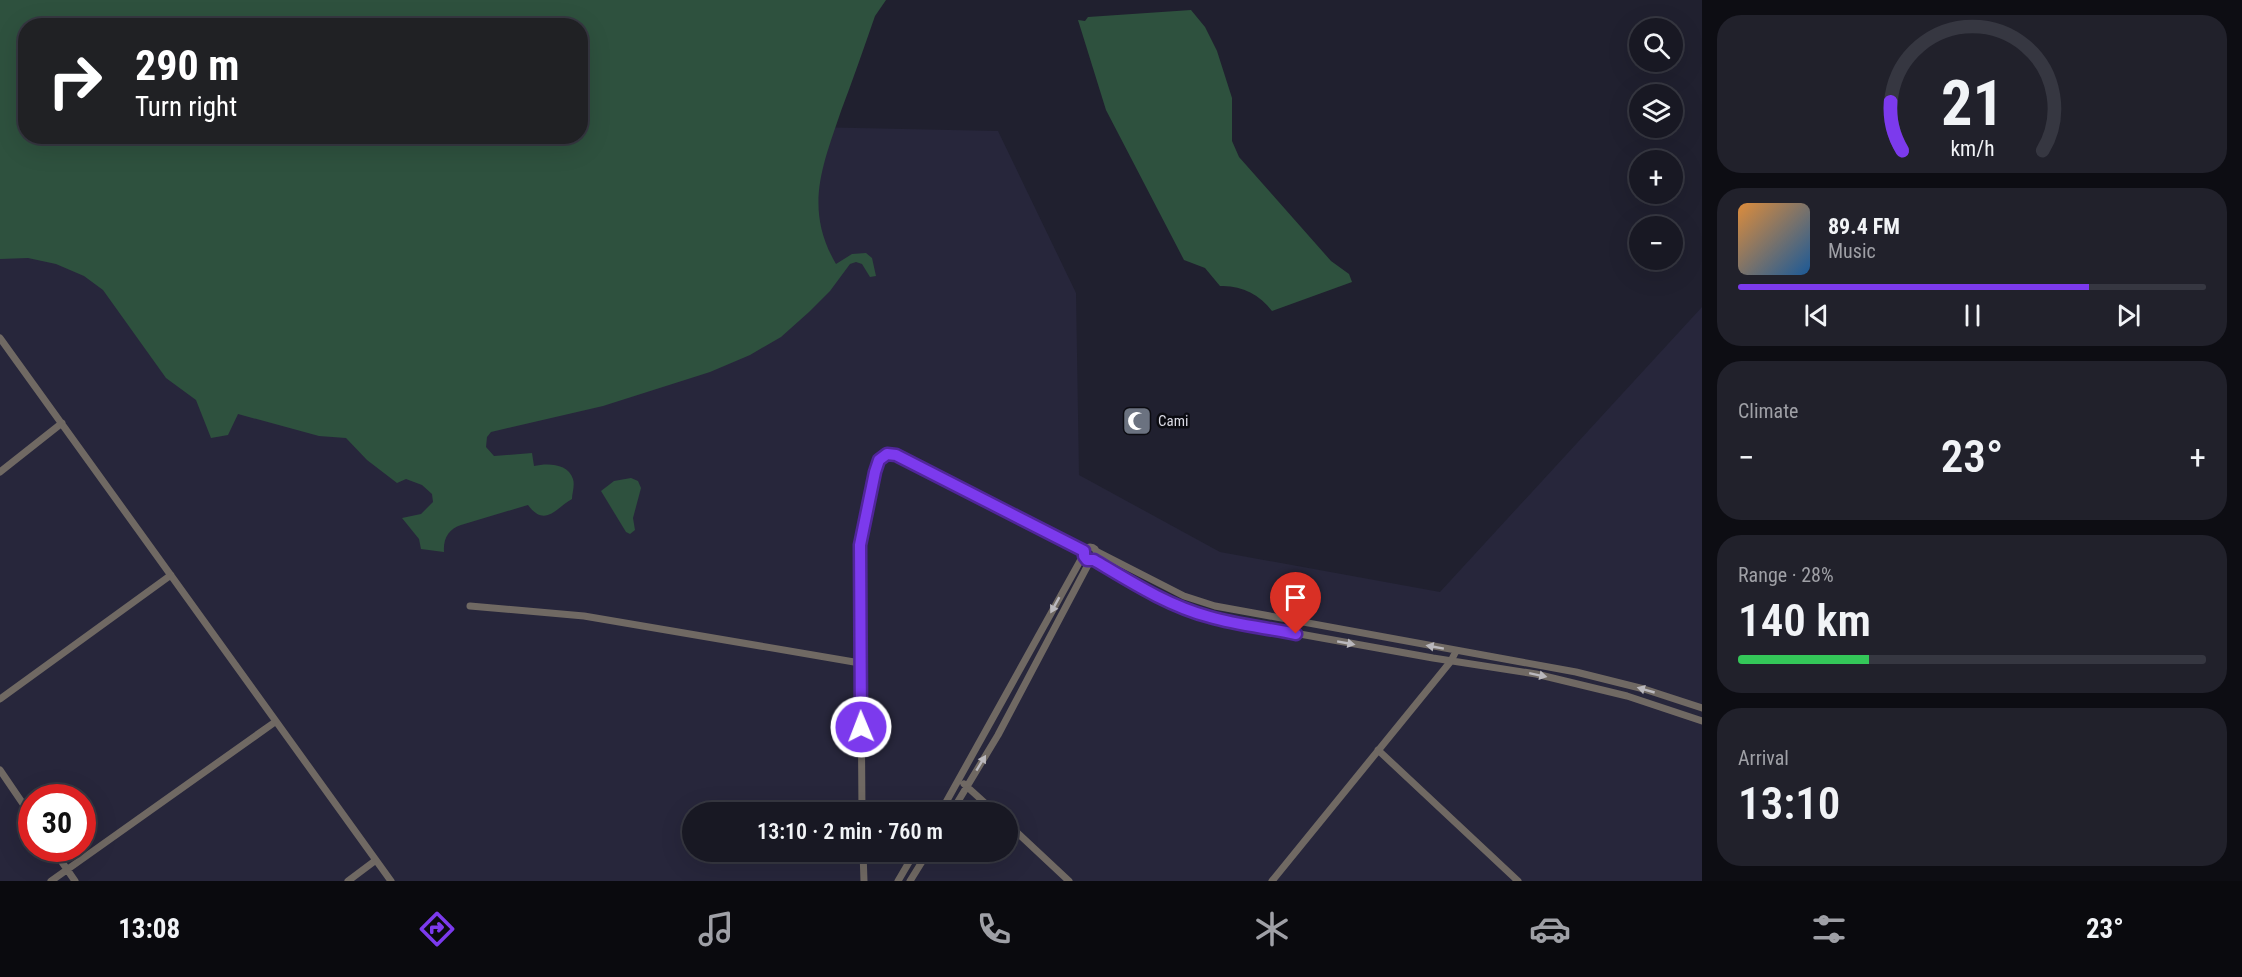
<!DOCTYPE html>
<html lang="en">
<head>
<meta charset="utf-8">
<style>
	body { margin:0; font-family:"Roboto Condensed",sans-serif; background:#21212b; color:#f1f3f6; height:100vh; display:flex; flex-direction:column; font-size:22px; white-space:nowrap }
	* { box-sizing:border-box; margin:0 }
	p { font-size:20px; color:#9fa0a6 }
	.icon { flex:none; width:33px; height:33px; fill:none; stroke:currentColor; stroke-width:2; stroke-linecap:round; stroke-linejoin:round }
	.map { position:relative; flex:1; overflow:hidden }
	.side { display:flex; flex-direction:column; gap:15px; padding:15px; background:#0d0d13; width:540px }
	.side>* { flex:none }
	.hud { position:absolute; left:18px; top:18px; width:570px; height:126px; border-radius:24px; box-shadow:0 6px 24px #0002,0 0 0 2px #363741; background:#202124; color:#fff; overflow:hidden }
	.buttons { position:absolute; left:1629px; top:18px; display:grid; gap:12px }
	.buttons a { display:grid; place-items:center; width:54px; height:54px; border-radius:50%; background:#181823; box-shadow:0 6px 24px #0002,0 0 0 2px #363741; font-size:30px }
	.speed { position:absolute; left:18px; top:784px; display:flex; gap:12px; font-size:30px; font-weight:700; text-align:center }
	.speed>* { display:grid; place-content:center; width:78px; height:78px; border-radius:50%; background:#181823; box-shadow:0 6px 24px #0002,0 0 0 2px #363741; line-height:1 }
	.speed .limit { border:9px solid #d22; background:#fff; color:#111 }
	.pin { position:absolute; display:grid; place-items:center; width:51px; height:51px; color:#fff; margin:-62px -26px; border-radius:50% 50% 50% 0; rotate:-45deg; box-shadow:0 0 6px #0007 }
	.pin .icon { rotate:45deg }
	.me { position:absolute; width:66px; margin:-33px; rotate:359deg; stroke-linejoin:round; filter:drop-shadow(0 0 4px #0008) }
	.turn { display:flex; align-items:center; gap:21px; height:126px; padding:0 18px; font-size:27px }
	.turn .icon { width:78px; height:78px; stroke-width:2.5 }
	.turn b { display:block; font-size:42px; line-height:51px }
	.big { font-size:45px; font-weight:600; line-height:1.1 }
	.side .tile { flex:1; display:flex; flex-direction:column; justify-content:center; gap:9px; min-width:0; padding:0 21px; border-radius:24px; background:#21212b }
	.side .dial { align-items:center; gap:0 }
	.dial svg { height:156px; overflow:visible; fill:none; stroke:#363741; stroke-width:7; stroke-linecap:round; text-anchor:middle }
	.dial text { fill:#f1f3f6; stroke:none }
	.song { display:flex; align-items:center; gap:18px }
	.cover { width:72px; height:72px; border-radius:9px; background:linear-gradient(135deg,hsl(30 70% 55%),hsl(210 70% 35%)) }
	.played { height:6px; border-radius:3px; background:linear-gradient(90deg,#7c3aed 75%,#363741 75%) }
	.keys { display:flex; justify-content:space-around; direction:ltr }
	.heat { display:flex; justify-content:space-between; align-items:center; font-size:33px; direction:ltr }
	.charge { height:9px; border-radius:4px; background:linear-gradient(90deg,#34c759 28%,#363741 0) }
	.trip { position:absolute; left:682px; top:802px; width:336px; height:60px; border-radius:30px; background:#181823; box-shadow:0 6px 24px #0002,0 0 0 2px #363741; font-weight:600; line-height:60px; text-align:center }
	.menu { display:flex; height:96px; justify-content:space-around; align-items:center; background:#0a0a0e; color:#9fa0a6 }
	.menu .icon { width:42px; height:42px }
	.menu .on { color:#7c3aed }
	.menu b { font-size:27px; color:#f1f3f6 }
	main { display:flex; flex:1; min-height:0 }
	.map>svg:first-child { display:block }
</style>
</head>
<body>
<main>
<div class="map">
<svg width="1702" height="881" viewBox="0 0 1702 881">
	<rect width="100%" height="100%" fill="#20202f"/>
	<path fill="#27263b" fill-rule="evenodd" d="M581 122 998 131 1076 293 1079 475 1220 552 1440 592 1702 307V881H0V251L580 136ZM32 798H82V849H32ZM693 813H1008V852H693Z"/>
	<path fill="#2e513e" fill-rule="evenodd" d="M0 0H886L875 16C864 48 853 79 841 111 822 167 804 209 836 264L852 254 866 253 872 258 876 276 870 277 862 264 856 262 850 264 830 291 809 312 781 337 750 355 710 372 603 406 491 432 487 437 486 447 494 456 532 453 534 466C547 463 568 463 573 479 575 486 572 493 572 499 556 508 545 528 528 505L461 525C449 529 443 538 444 552L421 549 419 539 402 518 421 514 433 502 432 494 422 485 406 479 397 483 367 460 346 438 319 436 238 414 228 435 211 438 196 400 166 378 103 290 84 276 56 264 28 258 0 259ZM26 26H580V136H26Z
		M1191 10 1205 27 1217 51 1232 98V141L1239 157 1331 261 1349 274 1352 282 1272 311C1259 294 1241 285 1220 286L1205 268 1184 260 1106 110 1078 20 1085 21 1088 17Z
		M631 478 638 481 641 488 633 518 635 530 630 534 626 532 601 491 614 481Z"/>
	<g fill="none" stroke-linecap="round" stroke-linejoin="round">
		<path stroke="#706963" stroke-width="7" d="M0 338 391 881
			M0 472 62 423
			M1083 554a7 7 0 1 1 14 0a7 7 0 1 1-14 0Z
			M1096 551 1184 596 1215 606 1576 672 1644 689 1702 708
			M1094 560 1162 598 1211 618 1433 658 1536 674 1627 696 1702 721
			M470 606 584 616 860 663
			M0 699 171 575
			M1378 750 1518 881
			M0 770 32 817
			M964 784 996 813
			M862 813 860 545 872 482 881 457 887 454 896 455 1084 551
			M940 813 1084 554
			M951 813 998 735 1090 561
			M1008 824 1069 881
			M53 849 75 881
			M863 852 864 881
			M51 881 275 722
			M348 881 376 860
			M898 881 915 852
			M910 881 928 852
			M1272 881 1451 661 1456 651"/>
	</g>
	<defs><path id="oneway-solid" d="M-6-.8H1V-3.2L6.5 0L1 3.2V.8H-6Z" transform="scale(1.5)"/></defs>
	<g fill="#bab8bd">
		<use href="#oneway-solid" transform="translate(1055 605) rotate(119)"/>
		<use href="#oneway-solid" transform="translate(1346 643) rotate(10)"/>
		<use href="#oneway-solid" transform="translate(1435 647) rotate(-170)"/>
		<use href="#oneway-solid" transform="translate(1538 675) rotate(12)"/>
		<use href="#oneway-solid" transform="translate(1646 690) rotate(-164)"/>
		<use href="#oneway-solid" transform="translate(981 763) rotate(-59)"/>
	</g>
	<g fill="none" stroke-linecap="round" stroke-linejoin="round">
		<g stroke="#51269a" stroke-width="15">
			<path id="route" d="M861 727 860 545 875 472 879 460 887 454 896 455 1084 551V556L1087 560H1094C1131 582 1168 606 1210 617 1237 625 1268 628 1296 634"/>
		</g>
		<use href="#route" stroke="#7c3aed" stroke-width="10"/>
	</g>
	<defs>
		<g id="mosque-square" transform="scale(1.5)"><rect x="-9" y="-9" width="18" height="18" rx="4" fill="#6b7280" stroke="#0b0b11"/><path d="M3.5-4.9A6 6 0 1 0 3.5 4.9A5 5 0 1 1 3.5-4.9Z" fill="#fff"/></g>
	</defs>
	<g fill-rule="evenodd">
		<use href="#mosque-square" x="1137" y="421"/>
	</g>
	<g text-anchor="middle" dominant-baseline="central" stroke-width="5" stroke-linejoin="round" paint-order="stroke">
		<g font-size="15" fill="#dadae4" stroke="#0b0b11" text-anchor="start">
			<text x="1158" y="421">Cami</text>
		</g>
	</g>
</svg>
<div class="buttons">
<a><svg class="icon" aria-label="search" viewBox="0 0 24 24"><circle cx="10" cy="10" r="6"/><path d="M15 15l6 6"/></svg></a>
<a><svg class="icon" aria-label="layers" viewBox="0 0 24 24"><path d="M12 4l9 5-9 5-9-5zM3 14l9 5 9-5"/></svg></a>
<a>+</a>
<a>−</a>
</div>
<div class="speed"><div class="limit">30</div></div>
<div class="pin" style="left:1296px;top:634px;background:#d93025"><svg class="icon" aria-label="arrive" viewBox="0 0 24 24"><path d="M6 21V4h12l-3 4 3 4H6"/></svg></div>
<svg class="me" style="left:861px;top:727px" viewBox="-20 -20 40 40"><circle r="17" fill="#7c3aed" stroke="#fff" stroke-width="3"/><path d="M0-11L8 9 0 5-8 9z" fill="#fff"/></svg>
<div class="trip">13:10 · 2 min · 760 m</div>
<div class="hud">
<div class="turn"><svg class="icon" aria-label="right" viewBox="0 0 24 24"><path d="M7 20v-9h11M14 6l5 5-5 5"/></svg><div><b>290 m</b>Turn right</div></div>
</div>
</div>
<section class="side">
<div class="tile dial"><svg viewBox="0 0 100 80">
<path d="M14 69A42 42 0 1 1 86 69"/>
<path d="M14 69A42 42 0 0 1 8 44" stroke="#7c3aed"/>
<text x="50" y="56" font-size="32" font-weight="700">21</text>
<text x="50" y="72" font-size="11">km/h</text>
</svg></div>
<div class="tile">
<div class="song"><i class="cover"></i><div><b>89.4 FM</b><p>Music</p></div></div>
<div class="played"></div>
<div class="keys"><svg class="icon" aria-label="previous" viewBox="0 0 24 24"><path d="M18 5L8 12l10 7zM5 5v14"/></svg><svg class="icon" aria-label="pause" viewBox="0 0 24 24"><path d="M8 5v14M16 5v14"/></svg><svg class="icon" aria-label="next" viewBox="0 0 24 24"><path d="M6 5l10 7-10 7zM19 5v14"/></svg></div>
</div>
<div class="tile"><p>Climate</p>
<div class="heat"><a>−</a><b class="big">23°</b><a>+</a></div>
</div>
<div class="tile"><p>Range · 28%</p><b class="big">140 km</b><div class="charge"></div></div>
<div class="tile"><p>Arrival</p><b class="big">13:10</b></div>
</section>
</main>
<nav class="menu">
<b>13:08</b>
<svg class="icon on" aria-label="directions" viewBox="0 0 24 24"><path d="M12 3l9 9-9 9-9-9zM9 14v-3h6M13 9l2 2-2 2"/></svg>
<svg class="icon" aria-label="music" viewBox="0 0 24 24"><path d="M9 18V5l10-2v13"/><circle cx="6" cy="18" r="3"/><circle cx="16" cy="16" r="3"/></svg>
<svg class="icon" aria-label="phone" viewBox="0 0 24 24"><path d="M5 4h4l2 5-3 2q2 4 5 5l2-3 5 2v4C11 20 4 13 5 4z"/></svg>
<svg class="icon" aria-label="climate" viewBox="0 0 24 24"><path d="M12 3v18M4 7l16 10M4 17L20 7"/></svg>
<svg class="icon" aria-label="car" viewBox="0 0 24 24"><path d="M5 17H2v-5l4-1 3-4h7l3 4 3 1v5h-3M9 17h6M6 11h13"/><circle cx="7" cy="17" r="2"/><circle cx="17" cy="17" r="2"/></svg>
<svg class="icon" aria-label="filters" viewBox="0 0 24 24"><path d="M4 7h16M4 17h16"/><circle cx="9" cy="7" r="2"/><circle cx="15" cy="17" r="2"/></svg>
<b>23°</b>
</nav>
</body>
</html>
